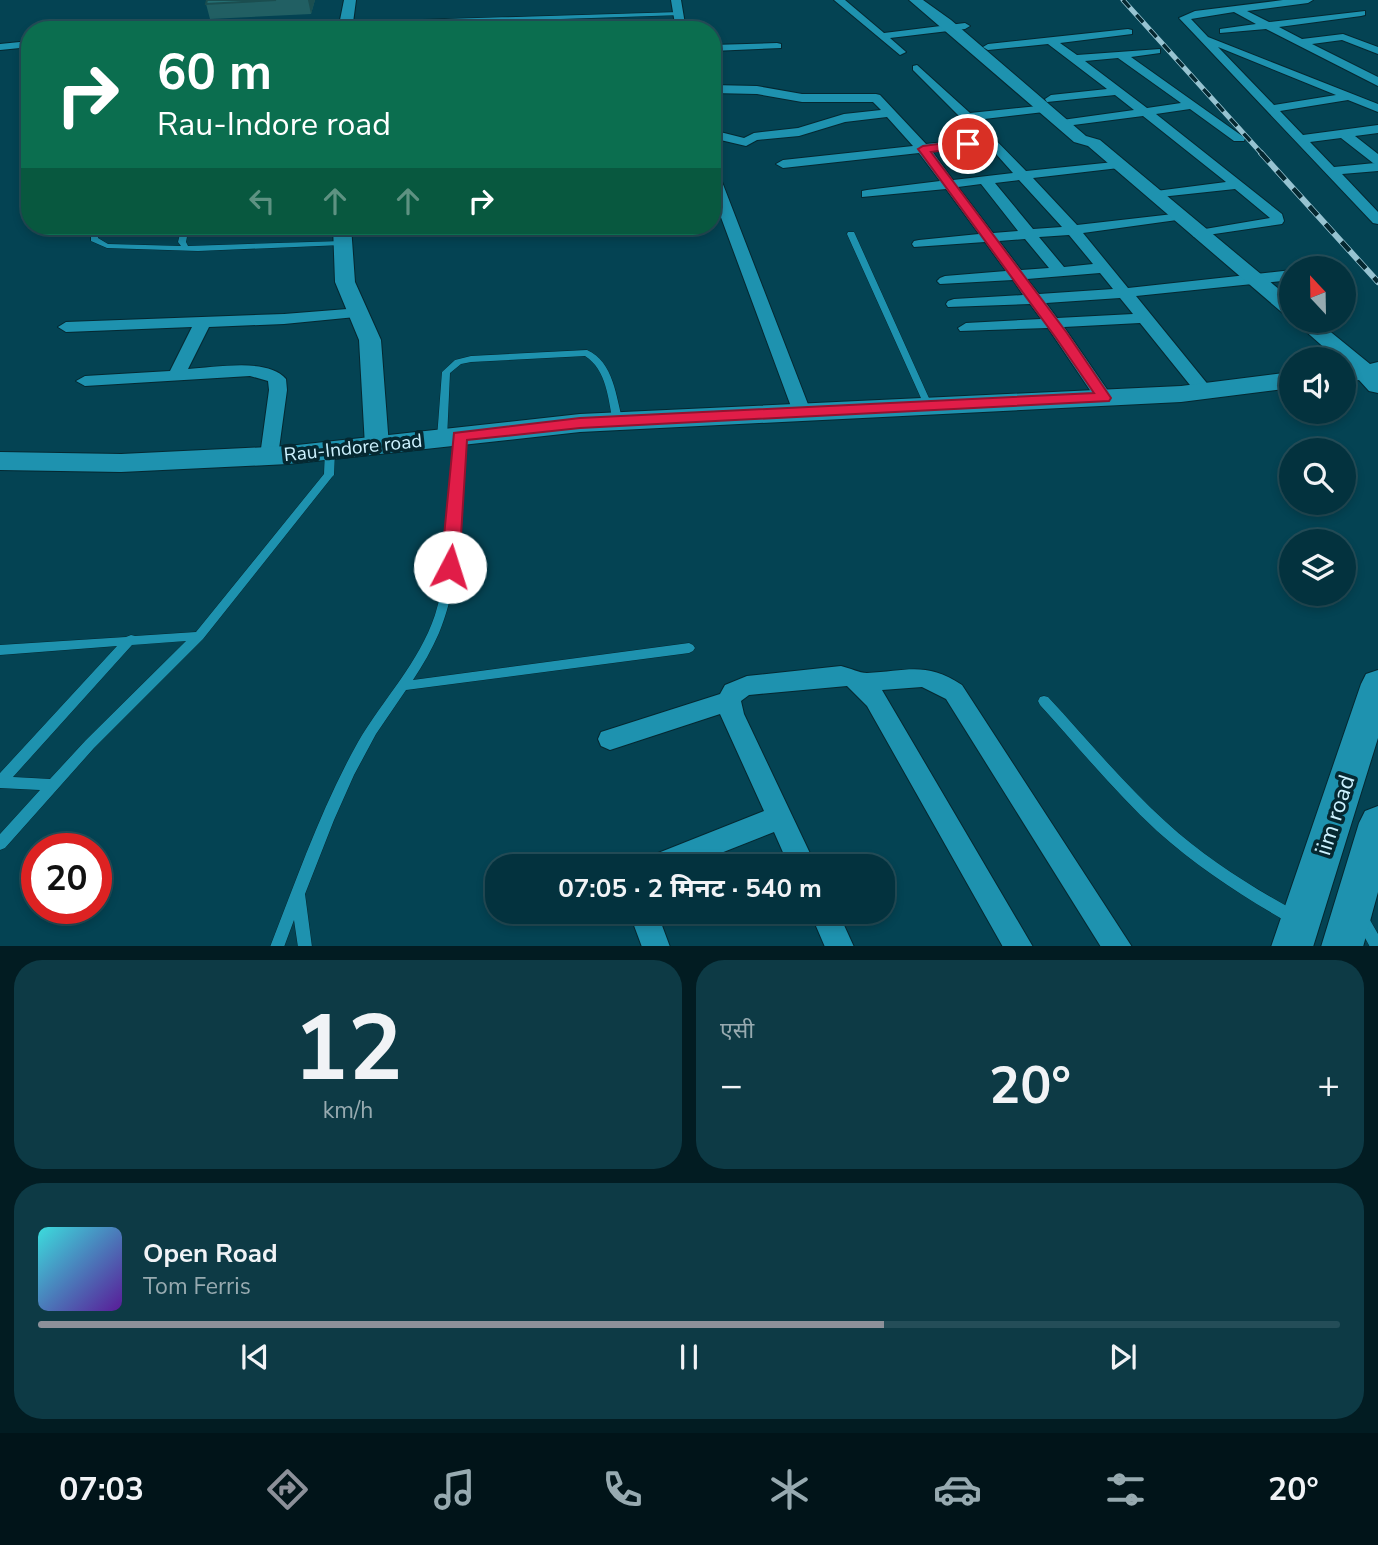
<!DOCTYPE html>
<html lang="hi">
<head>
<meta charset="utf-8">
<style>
	body { margin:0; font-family:"Nunito Sans","Noto Sans Devanagari",sans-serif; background:#0d3a45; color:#f1f3f6; height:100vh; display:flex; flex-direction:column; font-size:26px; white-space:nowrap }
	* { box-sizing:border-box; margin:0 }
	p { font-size:23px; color:#97aab0 }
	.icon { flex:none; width:38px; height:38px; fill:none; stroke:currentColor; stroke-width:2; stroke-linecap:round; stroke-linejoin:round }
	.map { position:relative; height:946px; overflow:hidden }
	.panel { display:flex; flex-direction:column; gap:14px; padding:14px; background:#021c22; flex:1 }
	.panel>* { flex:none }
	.hud { position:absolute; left:21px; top:21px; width:700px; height:214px; border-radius:28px; box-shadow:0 4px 10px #0003,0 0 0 2px #244d58; background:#0b6e4f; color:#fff; overflow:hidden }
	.needle { width:46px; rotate:338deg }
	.controls { position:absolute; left:1279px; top:256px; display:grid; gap:14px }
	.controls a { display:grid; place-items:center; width:77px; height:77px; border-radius:50%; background:#03323e; box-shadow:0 4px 10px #0003,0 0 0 2px #244d58; font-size:35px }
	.speed { position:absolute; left:21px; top:833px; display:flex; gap:14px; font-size:35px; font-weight:700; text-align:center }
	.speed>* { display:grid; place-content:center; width:91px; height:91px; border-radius:50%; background:#03323e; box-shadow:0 4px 10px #0003,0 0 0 2px #244d58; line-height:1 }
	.speed .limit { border:10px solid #d22; background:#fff; color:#111 }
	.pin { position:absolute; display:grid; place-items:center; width:60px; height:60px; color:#fff; margin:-30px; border:4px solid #fff; border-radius:50%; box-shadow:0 2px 7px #0007 }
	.me { position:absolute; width:77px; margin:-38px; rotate:5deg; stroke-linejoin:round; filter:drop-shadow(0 0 5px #0008) }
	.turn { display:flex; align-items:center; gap:24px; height:147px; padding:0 21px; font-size:32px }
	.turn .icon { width:91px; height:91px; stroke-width:2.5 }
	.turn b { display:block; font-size:49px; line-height:60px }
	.lanes { display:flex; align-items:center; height:66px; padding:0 21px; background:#0003; justify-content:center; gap:35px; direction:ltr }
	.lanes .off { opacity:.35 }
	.big { font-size:52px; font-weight:700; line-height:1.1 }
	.panel .card { flex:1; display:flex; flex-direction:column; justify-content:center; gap:10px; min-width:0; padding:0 24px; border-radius:28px; background:#0d3a45 }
	.panel .dial { align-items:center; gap:0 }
	.dial b { font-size:91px; line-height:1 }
	.song { display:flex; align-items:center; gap:21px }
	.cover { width:84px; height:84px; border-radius:10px; background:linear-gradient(135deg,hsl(180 70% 55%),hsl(270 70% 35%)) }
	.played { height:7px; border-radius:4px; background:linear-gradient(90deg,#8c9099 65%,#244d58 65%) }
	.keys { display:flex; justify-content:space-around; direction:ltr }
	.heat { display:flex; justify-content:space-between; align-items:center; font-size:38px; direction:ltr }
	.panel .tiles { flex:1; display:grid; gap:14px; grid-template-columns:1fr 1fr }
	.card:last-child { grid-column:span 2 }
	.trip { position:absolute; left:485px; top:854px; width:410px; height:70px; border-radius:28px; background:#03323e; box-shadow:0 4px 10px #0003,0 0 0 2px #244d58; font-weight:700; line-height:70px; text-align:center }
	.dock { display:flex; height:112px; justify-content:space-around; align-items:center; background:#011419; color:#97aab0 }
	.dock .icon { width:49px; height:49px }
	.dock .active { color:#8c9099 }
	.dock b { font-size:32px; color:#f1f3f6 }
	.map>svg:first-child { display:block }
</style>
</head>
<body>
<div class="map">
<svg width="1378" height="947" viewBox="0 0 1378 947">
	<rect width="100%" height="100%" fill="#044353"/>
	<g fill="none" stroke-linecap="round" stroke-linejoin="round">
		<g stroke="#052831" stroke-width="1">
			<path id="service" d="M680 12 682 13V15L346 26 343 24 346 22Z
				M91 226H97L98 238 108 244 181 246 178 242 182 226H189L186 242 188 246 342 241 346 243 342 245 198 251 107 248 91 241Z
				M848 232H854L855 234 933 407 932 409H926L925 407 847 234Z
				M587 350C614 362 616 397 623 422L621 424H615L613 422C608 399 607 370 585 356L471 362 461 364 450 373 447 438 442 441 437 438 442 372 455 360 471 356Z
				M459 433 464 436C461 501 464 572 439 633 432 649 423 665 413 680L689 643 693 645 695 648 693 651 689 653 406 690 376 734 354 775 334 820 305 894 312 947H298L294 920 284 947H270C297 878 322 806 358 742 383 699 419 663 435 615 453 558 451 495 454 436Z
				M330 448 335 451 334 475 332 477 203 639 94 748 5 848 0 850V834L40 790 0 788V773L117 646 0 655V645L126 637 131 635 135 636 196 632 324 474 325 451ZM186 641 86 740 50 779 13 777 132 645Z
				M1044 696 1048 697C1087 739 1124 784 1166 822 1206 859 1252 887 1299 913L1301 918 1299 923 1294 925 1289 923C1242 896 1197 867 1157 831 1115 792 1078 747 1040 705L1038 701 1040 697Z
				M1361 911 1366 913 1378 934V947H1370L1354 918 1356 913Z"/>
		</g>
		<g stroke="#052831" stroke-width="2">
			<path id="minor" d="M671 0H681L686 30H676Z
				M834 0H845L884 33 965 23 970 26 965 29 890 38 906 52 900 55Z
				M1283 0H1313L1308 3 1247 11 1269 22 1365 11V15L1361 16 1279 27 1302 39 1343 34 1378 47V54L1342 40 1312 44 1378 77V86L1266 29 1220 33V29L1256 24 1234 12 1191 19 1208 37 1378 104V112L1348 100 1280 111 1303 135 1378 125V133L1355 136 1378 154V171L1342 174 1378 212V224L1373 223 1179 18 1195 11ZM1218 47 1336 95 1274 105ZM1341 138 1373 163H1375L1334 167 1310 142Z
				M1128 29 1132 30V34L1060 43 1077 55 1160 49V53L1131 57 1245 138 1244 141H1234L1190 109 1156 114 1282 214 1284 221 1282 224 1194 237 1192 234 1194 231 1199 230 1270 218 1235 189 1151 198 1149 195 1156 191 1226 182 1143 116 1058 127 1056 124 1062 120 1134 110 1115 95 1047 102 1045 99 1051 95 1107 89 1048 44 988 50 983 47 988 44ZM1118 58 1181 103 1147 108 1085 61Z
				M30 41V47L0 50V44Z
				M777 43 781 44V48L712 51V45Z
				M917 65 970 113 1048 105 1050 108 1044 112 976 120 1026 171 1124 161 1126 164 1119 168 1033 178 1077 225 1182 213V219L1177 220 1083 233 1128 288 1292 270V280L1136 296 1210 387 1213 391 1210 395H1198L1140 323 1064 327 1113 398 1104 404 1098 402 1048 328 960 331 958 328 966 323 1041 319 1030 304 948 307 946 304 948 301 954 299 1023 295 1013 280 940 284 937 281 940 278 945 276 1006 271 985 242 914 247 912 244 914 241 919 240 979 234 946 189 862 197V191L867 190 940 181 919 153 783 168 776 164 783 160 913 146 887 117 845 122 799 136 757 140 746 146 712 138V130L744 138 754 133 798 128 844 114 881 110 873 102H802L757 94 712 93V85L757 86 802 94H876L880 95 926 144 981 138 913 70V66ZM988 145 1013 173 953 180 932 151ZM1019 180 1062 227 1033 229 995 183ZM981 184 1018 231 993 233 958 187ZM1069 235 1093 264 1064 267 1039 237ZM1025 239 1049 268 1021 270 999 241ZM1100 273 1113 289 1039 294 1027 279ZM1120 298 1133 314 1057 318 1046 303Z
				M712 170 719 174 811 412 808 416H796L793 412 712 193Z
				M360 308 366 310 368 313 366 316 284 324 209 327 188 369C214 368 268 357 286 379L287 390 278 456 276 460H262L260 456 269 390 268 381 250 376 85 386 76 381 85 376 170 371 192 327 66 332 58 327 66 322 284 314Z
				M841 666C850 668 859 673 867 673 907 671 926 661 962 685L1132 947H1101L946 699 922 687 882 690 1033 947H1003L867 706 847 686 749 695 741 701 744 714 816 866H789L774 832 688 866H644L648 857 764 811 720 714 610 750 601 746 598 739 601 732 720 694 725 685 747 676Z
				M629 912H657L670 947H642Z
				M810 912H838L854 947H825Z"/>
		</g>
		<g stroke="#052831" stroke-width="2">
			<path id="tertiary" d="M344 0H356L352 30H338Z
				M909 0H923L951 20 1086 136 1100 140 1292 300V317L1285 315 1088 146 1074 142Z
				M333 226H351L355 282 381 340 389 446 385 452 377 454 369 452 365 446 359 340 335 282Z
				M1293 320H1316L1370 364 1378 362V376H1357L1344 365V359H1337Z"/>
		</g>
		<g stroke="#052831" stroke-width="2">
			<path id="secondary" d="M1365 363 1378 370V393L1369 391 1359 380 1344 382V366Z
				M1292 372V388L1181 402 580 432 288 464 121 472 0 470V452L121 454 288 446 580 414 1181 386Z
				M1378 670V738L1313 947H1271L1361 684 1366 674Z
				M1378 806V892L1363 947H1321L1359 823 1365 811Z"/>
		</g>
		<use href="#service" fill="#1e92af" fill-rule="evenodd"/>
		<use href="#minor" fill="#1e92af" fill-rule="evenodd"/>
		<use href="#tertiary" fill="#1e92af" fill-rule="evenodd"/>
		<use href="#secondary" fill="#1e92af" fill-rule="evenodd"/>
		<g stroke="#97c3d1" stroke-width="5">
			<path id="rail-far1" d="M1123 0 1263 155"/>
		</g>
		<g stroke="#97c3d1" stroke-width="6">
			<path id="rail" d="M1261 153 1378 282"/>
		</g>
		<use href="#rail-far1" stroke="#052831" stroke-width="3.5" stroke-dasharray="10" stroke-linecap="butt"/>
		<use href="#rail" stroke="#052831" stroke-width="4.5" stroke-dasharray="12" stroke-linecap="butt"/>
	</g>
	<path fill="#215f63" d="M207 0H315L311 14 210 19 206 4Z"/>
	<path fill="#1b4e50" d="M308 0H315L311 14Z"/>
	<path fill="#266f73" stroke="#1b4e50" stroke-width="2" d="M207 0H276L206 4Z"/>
	<path fill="#e11d48" stroke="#92132f" stroke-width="2" d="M968 140 973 144 972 146 931 152 1067 333 1111 398 1109 401 580 428 467 440 459 567 456 571H444L441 567 454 433 580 418 1094 393 1056 338 918 149 923 146Z"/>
	<g text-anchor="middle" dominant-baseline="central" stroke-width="7" stroke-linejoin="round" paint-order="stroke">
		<g font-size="19" fill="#cdf2ff" stroke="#052831">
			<text transform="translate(353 448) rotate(-6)">Rau-Indore road</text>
		</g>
		<g font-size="23" fill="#cdf2ff" stroke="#052831">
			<text transform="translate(1335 815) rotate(-72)">iim road</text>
		</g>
	</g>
</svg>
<div class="controls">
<a><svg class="needle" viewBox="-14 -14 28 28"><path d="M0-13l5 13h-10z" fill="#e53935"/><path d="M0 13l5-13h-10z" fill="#97aab0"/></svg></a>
<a><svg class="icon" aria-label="sound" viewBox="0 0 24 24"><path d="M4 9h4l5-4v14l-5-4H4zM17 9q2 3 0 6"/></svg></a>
<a><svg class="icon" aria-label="search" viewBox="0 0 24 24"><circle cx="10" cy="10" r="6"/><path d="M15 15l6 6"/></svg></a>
<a><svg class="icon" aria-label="layers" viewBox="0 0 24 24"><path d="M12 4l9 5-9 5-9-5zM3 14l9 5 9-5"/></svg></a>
</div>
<div class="speed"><div class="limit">20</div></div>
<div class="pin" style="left:968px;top:144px;background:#d93025"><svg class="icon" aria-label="arrive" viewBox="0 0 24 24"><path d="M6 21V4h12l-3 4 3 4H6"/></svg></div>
<svg class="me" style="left:450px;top:567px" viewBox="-20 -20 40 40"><circle r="19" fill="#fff"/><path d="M0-13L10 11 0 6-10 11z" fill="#e11d48"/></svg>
<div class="trip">07:05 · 2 मिनट · 540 m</div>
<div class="hud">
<div class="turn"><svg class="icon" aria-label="right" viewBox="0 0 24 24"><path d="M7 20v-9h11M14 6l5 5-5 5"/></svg><div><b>60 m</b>Rau-Indore road</div></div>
<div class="lanes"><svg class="icon off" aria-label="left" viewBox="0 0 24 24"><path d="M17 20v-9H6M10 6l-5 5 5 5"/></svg><svg class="icon off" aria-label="ahead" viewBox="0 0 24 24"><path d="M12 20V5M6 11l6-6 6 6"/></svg><svg class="icon off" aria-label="ahead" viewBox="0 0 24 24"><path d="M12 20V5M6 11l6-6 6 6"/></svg><svg class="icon" aria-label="right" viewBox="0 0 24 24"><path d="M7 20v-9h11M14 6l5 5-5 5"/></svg></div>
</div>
</div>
<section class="panel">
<div class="tiles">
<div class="card dial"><b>12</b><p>km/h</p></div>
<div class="card"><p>एसी</p>
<div class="heat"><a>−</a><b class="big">20°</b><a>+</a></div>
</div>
<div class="card">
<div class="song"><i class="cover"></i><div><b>Open Road</b><p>Tom Ferris</p></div></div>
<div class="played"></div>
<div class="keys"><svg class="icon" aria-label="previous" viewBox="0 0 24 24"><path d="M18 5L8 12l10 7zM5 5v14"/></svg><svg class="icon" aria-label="pause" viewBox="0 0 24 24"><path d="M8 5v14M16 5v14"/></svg><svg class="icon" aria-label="next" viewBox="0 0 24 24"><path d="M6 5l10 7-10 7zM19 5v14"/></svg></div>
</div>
</div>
</section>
<nav class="dock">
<b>07:03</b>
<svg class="icon active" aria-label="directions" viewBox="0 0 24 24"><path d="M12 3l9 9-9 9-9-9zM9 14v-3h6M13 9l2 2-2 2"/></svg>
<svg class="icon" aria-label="music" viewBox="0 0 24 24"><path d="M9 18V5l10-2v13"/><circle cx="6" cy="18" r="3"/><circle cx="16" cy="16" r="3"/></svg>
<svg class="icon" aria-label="phone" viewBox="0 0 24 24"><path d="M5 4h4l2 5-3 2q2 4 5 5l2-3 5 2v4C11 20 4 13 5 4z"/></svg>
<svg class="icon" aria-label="climate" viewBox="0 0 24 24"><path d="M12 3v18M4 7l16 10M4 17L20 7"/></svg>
<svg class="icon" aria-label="car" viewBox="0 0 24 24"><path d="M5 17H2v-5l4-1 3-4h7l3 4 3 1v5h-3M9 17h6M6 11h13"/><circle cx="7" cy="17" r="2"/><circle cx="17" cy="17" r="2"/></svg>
<svg class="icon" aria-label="filters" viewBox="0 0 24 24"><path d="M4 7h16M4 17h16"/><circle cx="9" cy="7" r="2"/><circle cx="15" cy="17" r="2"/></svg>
<b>20°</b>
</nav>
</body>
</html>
